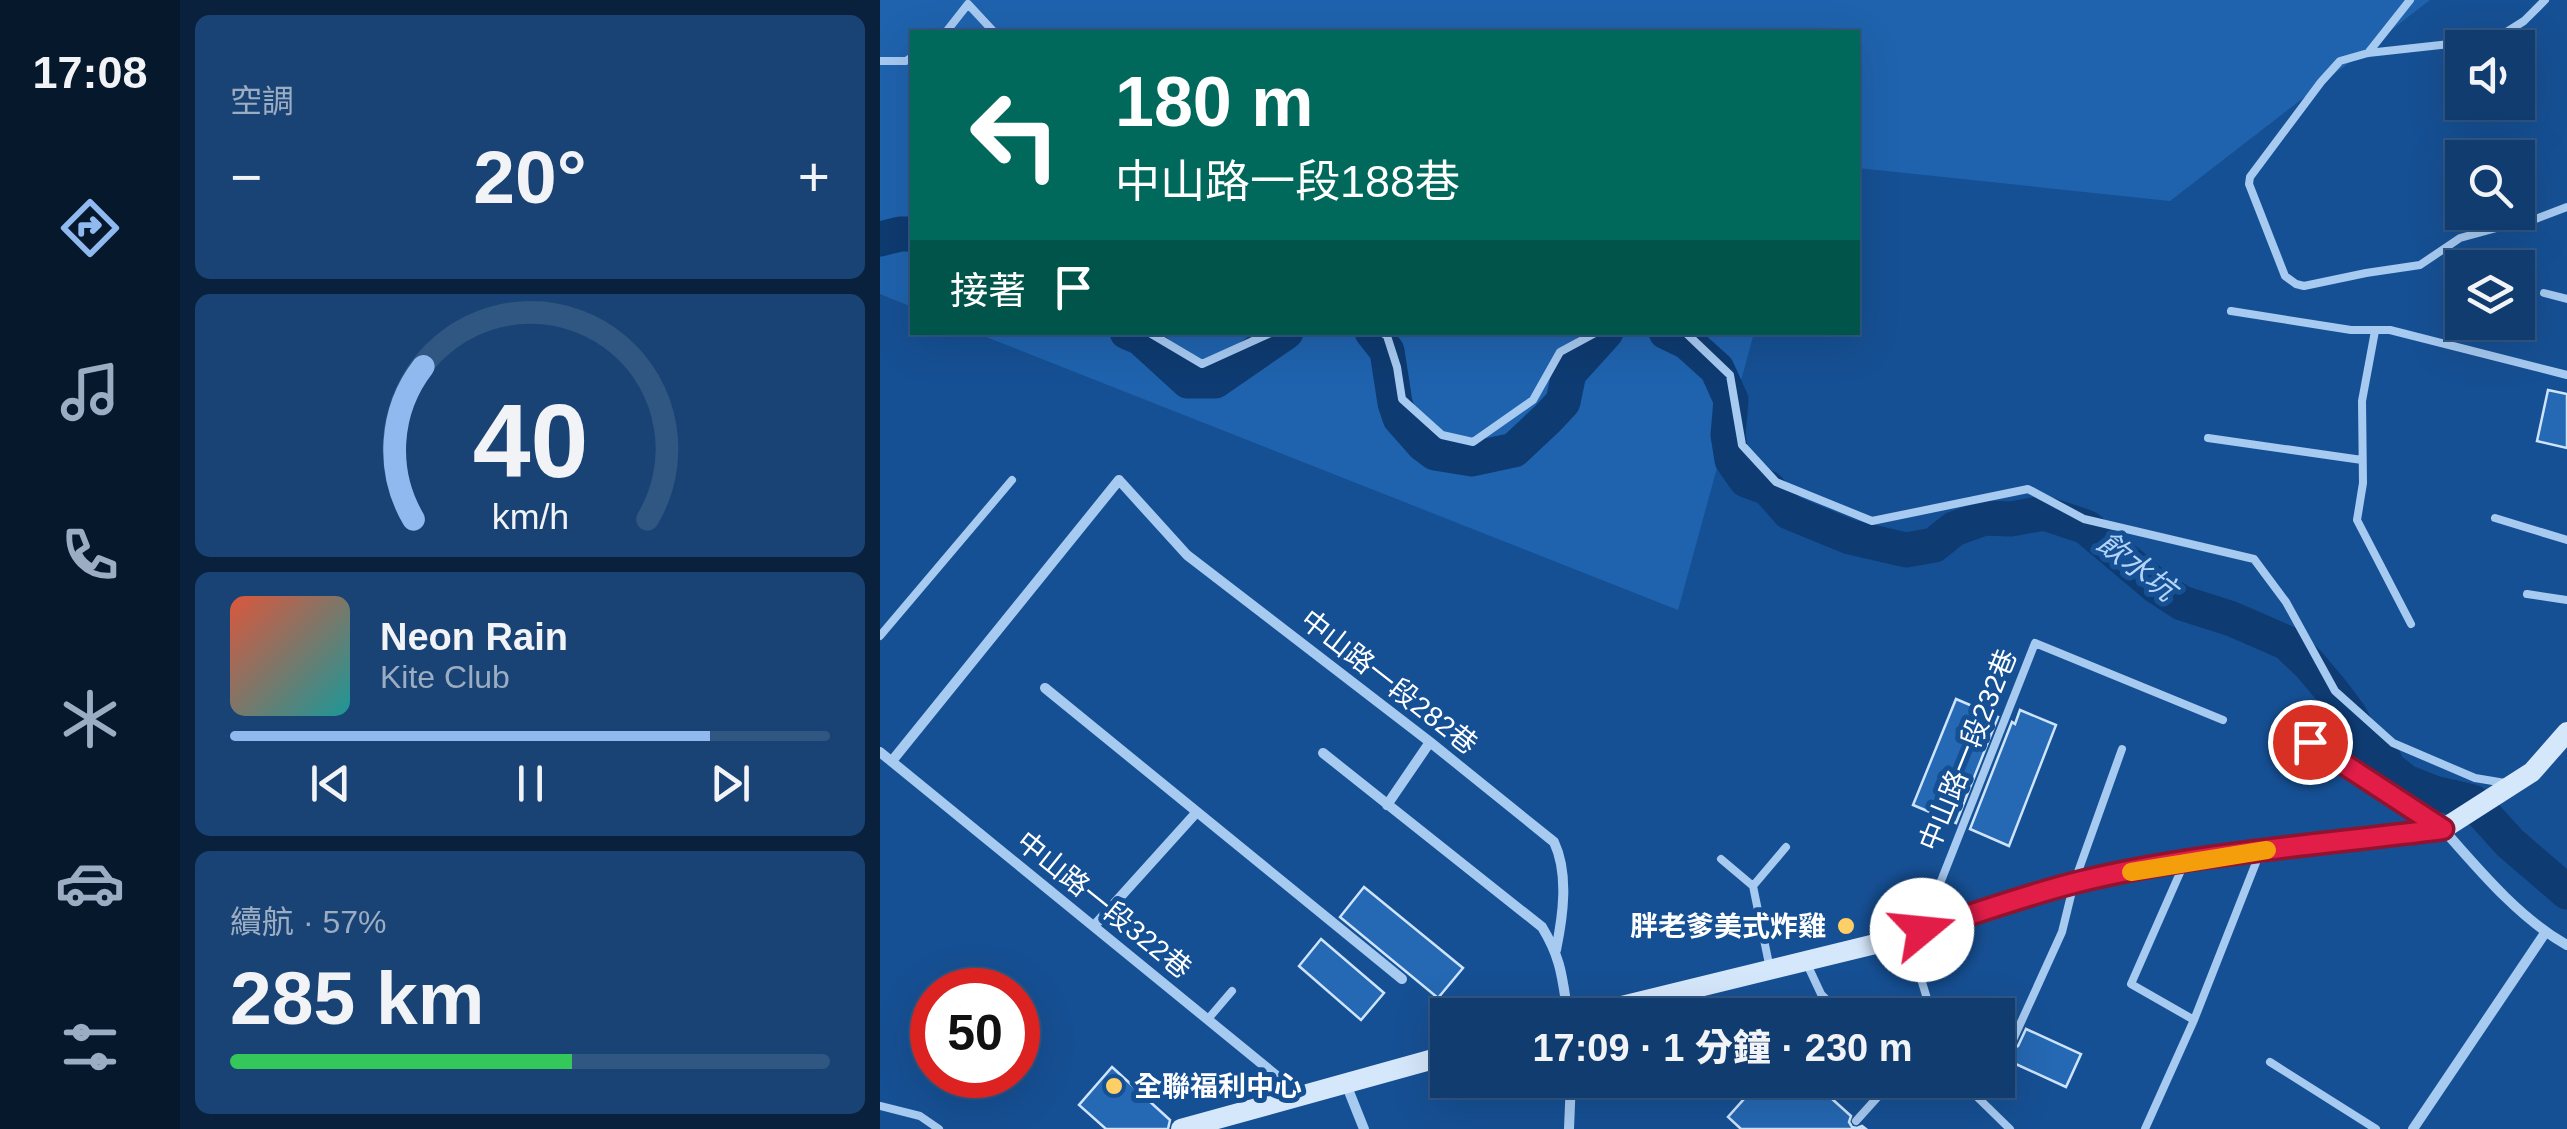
<!DOCTYPE html>
<html lang="zh-TW">
<head>
<meta charset="utf-8">
<style>
	body { margin:0; font-family:Helvetica,"Noto Sans TC",sans-serif; background:#194374; color:#f1f3f6; height:100vh; display:flex; flex-direction:column; font-size:38px; white-space:nowrap }
	* { box-sizing:border-box; margin:0 }
	p { font-size:32px; color:#9cadc3 }
	.icon { flex:none; width:55px; height:55px; fill:none; stroke:currentColor; stroke-width:2; stroke-linecap:round; stroke-linejoin:round }
	.map { position:relative; flex:1; overflow:hidden }
	.drawer { display:flex; flex-direction:column; gap:15px; padding:15px; background:#09213d; width:700px }
	.drawer>* { flex:none }
	.hud { position:absolute; left:30px; top:30px; width:950px; height:305px; border-radius:0px; box-shadow:0 10px 40px #0002,0 0 0 2px #305682; background:#00695c; color:#fff; overflow:hidden }
	.buttons { position:absolute; left:1565px; top:30px; display:grid; gap:20px }
	.buttons a { display:grid; place-items:center; width:90px; height:90px; border-radius:0px; background:#103c6f; box-shadow:0 10px 40px #0002,0 0 0 2px #305682; font-size:50px }
	.speed { position:absolute; left:30px; top:968px; display:flex; gap:20px; font-size:50px; font-weight:700; text-align:center }
	.speed>* { display:grid; place-content:center; width:130px; height:130px; border-radius:50%; background:#103c6f; box-shadow:0 10px 40px #0002,0 0 0 2px #305682; line-height:1 }
	.speed .limit { border:15px solid #d22; background:#fff; color:#111 }
	.pin { position:absolute; display:grid; place-items:center; width:85px; height:85px; color:#fff; margin:-42px; border:5px solid #fff; border-radius:50%; box-shadow:0 2px 10px #0007 }
	.me { position:absolute; width:110px; margin:-55px; rotate:73deg; stroke-linejoin:round; filter:drop-shadow(0 0 8px #0008) }
	.turn { display:flex; align-items:center; gap:35px; height:210px; padding:0 40px; font-size:45px }
	.turn .icon { width:130px; height:130px; stroke-width:2.5 }
	.turn b { display:block; font-size:70px; line-height:85px }
	.then { display:flex; align-items:center; height:95px; padding:0 40px; background:#0003; gap:20px; font-size:38px }
	.big { font-size:75px; font-weight:800; line-height:1.1 }
	.drawer .card { flex:1; display:flex; flex-direction:column; justify-content:center; gap:15px; min-width:0; padding:0 35px; border-radius:15px; background:#194374 }
	.drawer .dial { align-items:center; gap:0 }
	.dial svg { height:260px; overflow:visible; fill:none; stroke:#305682; stroke-width:7; stroke-linecap:round; text-anchor:middle }
	.dial text { fill:#f1f3f6; stroke:none }
	.song { display:flex; align-items:center; gap:30px }
	.cover { width:120px; height:120px; border-radius:15px; background:linear-gradient(135deg,hsl(10 70% 55%),hsl(180 70% 35%)) }
	.played { height:10px; border-radius:5px; background:linear-gradient(90deg,#90b9f0 80%,#305682 80%) }
	.keys { display:flex; justify-content:space-around; direction:ltr }
	.heat { display:flex; justify-content:space-between; align-items:center; font-size:55px; direction:ltr }
	.charge { height:15px; border-radius:8px; background:linear-gradient(90deg,#34c759 57%,#305682 0) }
	.trip { position:absolute; left:550px; top:998px; width:585px; height:100px; border-radius:0px; background:#103c6f; box-shadow:0 10px 40px #0002,0 0 0 2px #305682; font-weight:800; line-height:100px; text-align:center }
	main { display:flex; flex:1; min-height:0 }
	.tabs { display:flex; flex-direction:column; width:180px; justify-content:space-around; align-items:center; background:#06182c; color:#9cadc3 }
	.tabs .icon { width:70px; height:70px }
	.tabs .on { color:#90b9f0 }
	.tabs b { font-size:45px; color:#f1f3f6 }
	.map>svg:first-child { display:block }
</style>
</head>
<body>
<main>
<nav class="tabs">
<b>17:08</b>
<svg class="icon on" aria-label="directions" viewBox="0 0 24 24"><path d="M12 3l9 9-9 9-9-9zM9 14v-3h6M13 9l2 2-2 2"/></svg>
<svg class="icon" aria-label="music" viewBox="0 0 24 24"><path d="M9 18V5l10-2v13"/><circle cx="6" cy="18" r="3"/><circle cx="16" cy="16" r="3"/></svg>
<svg class="icon" aria-label="phone" viewBox="0 0 24 24"><path d="M5 4h4l2 5-3 2q2 4 5 5l2-3 5 2v4C11 20 4 13 5 4z"/></svg>
<svg class="icon" aria-label="climate" viewBox="0 0 24 24"><path d="M12 3v18M4 7l16 10M4 17L20 7"/></svg>
<svg class="icon" aria-label="car" viewBox="0 0 24 24"><path d="M5 17H2v-5l4-1 3-4h7l3 4 3 1v5h-3M9 17h6M6 11h13"/><circle cx="7" cy="17" r="2"/><circle cx="17" cy="17" r="2"/></svg>
<svg class="icon" aria-label="filters" viewBox="0 0 24 24"><path d="M4 7h16M4 17h16"/><circle cx="9" cy="7" r="2"/><circle cx="15" cy="17" r="2"/></svg>
</nav>
<section class="drawer">
<div class="card"><p>空調</p>
<div class="heat"><a>−</a><b class="big">20°</b><a>+</a></div>
</div>
<div class="card dial"><svg viewBox="0 0 100 80">
<path d="M14 69A42 42 0 1 1 86 69"/>
<path d="M14 69A42 42 0 0 1 17 22" stroke="#90b9f0"/>
<text x="50" y="56" font-size="32" font-weight="700">40</text>
<text x="50" y="72" font-size="11">km/h</text>
</svg></div>
<div class="card">
<div class="song"><i class="cover"></i><div><b>Neon Rain</b><p>Kite Club</p></div></div>
<div class="played"></div>
<div class="keys"><svg class="icon" aria-label="previous" viewBox="0 0 24 24"><path d="M18 5L8 12l10 7zM5 5v14"/></svg><svg class="icon" aria-label="pause" viewBox="0 0 24 24"><path d="M8 5v14M16 5v14"/></svg><svg class="icon" aria-label="next" viewBox="0 0 24 24"><path d="M6 5l10 7-10 7zM19 5v14"/></svg></div>
</div>
<div class="card"><p>續航 · 57%</p><b class="big">285 km</b><div class="charge"></div></div>
</section>
<div class="map">
<svg width="1687" height="1129" viewBox="0 0 1687 1129">
	<rect width="100%" height="100%" fill="#165094"/>
	<path fill="#1f63ae" d="M0 0H1550L1290 201 978 168V32H32V307L0 294Z
		M96 333H874L798 610Z"/>
	<g fill="none" stroke-linecap="round" stroke-linejoin="round">
		<path stroke="#0e3b71" stroke-width="35" d="M0 239 20 234H32
			M247 332 261 338 308 381H335L406 332
			M492 332 507 351 515 403 520 418 543 444 555 453 592 459 634 450 667 419 683 402 689 373 726 332
			M786 332 807 342 837 369 851 400 848 435 852 460 866 480 888 488 909 512 970 537 1026 550 1054 545 1074 529 1104 518 1131 519 1164 513 1206 527 1276 586 1302 603 1352 619 1407 643 1429 664 1451 690 1469 714 1479 732V739L1503 757 1508 768 1526 782 1554 793 1593 802 1630 843 1687 892"/>
	</g>
	<path fill="#2568b3" stroke="#cee4fc" stroke-width="2.5" d="M1668 390 1687 394V448L1657 441Z
		M1076 699 1118 717 1076 823 1033 805Z
		M1140 710 1176 725 1129 846 1090 829 1132 722 1135 724Z
		M484 887 583 968 558 998 460 917Z
		M441 939 504 993 481 1020 419 966Z
		M1146 1029 1201 1054 1186 1087 1127 1060 1131 1049 1138 1046Z
		M232 1067 290 1120 288 1129H226L199 1105Z
		M881 1080H931L971 1116 969 1122 972 1127 977 1128 982 1126 986 1129H861L848 1117Z"/>
	<g fill="none" stroke-linecap="round" stroke-linejoin="round">
		<path stroke="#a7caf1" stroke-width="8" d="M1665 0 1644 21 1625 33 1597 41 1488 53 1460 61 1441 82 1370 177 1369 184 1405 276 1416 284 1424 286 1486 273 1540 265 1580 238 1624 226 1640 225 1687 207
			M66 32 88 4 114 32
			M1488 53 1530 0
			M0 61H26L32 57
			M1664 293 1687 299
			M1351 311 1471 330H1510L1687 375
			M1495 331 1482 401 1483 483 1477 520 1531 624
			M268 332 322 364 393 332
			M501 332 507 336 517 367 522 399 562 435 593 442 653 400 680 352 717 332
			M805 332 850 375 862 445 896 482 992 521 1148 489 1204 519 1374 559 1406 602 1455 691 1513 743 1595 778 1625 783
			M1328 438 1482 460
			M1615 518 1687 540
			M1647 594 1687 600
			M0 636 132 480
			M1430 742 1559 826
			M841 859 873 886
			M1303 866 1251 984 1314 1020
			M1044 924 1155 643 1343 720
			M1028 936 1052 1015
			M927 964 941 994 962 1015
			M890 969 873 886 906 847
			M328 1019 352 991
			M1132 1042 1182 932 1194 883 1242 749
			M1390 1062 1496 1129
			M1082 1080 1089 1089 1130 1129
			M0 1106 40 1116 59 1129
			M976 1121 1013 1080
			M1265 1129 1314 1020 1379 855"/>
		<path stroke="#a7caf1" stroke-width="10" d="M165 688 522 979
			M0 752 419 1094
			M443 753 662 927C682 960 682 978 688 1015
			M12 761 239 480 307 555 550 742 674 842C689 874 683 916 676 950
			M507 805 550 742
			M1563 829C1599 870 1640 919 1687 945
			M214 926 316 813
			M466 1084 484 1129
			M689 1129 691 1080
			M1533 1129 1665 933"/>
		<path stroke="#d5e7fb" stroke-width="20" d="M705 1015 1028 936 1042 930 1194 883 1305 862 1563 829 1652 772 1687 732
			M301 1129 568 1055"/>
	</g>
	<g fill="none" stroke-linecap="round" stroke-linejoin="round">
		<g stroke="#92132f" stroke-width="25">
			<path id="route" d="M1042 930C1092 915 1143 896 1194 883 1314 853 1440 845 1563 829L1430 742"/>
		</g>
		<use href="#route" stroke="#e11d48" stroke-width="18"/>
		<path stroke="#f59e0b" stroke-width="18" d="M1251 872 1387 850"/>
	</g>
	<g fill="#ffcf66" stroke="#165094" stroke-width="4">
		<circle cx="966" cy="926" r="10"/>
		<circle cx="234" cy="1086" r="10"/>
	</g>
	<g text-anchor="middle" dominant-baseline="central" stroke-width="10" stroke-linejoin="round" paint-order="stroke">
		<g font-size="28" fill="#fff" stroke="#165094">
			<text transform="translate(509 682) rotate(38)">中山路一段282巷</text>
			<text transform="translate(1088 750) rotate(-68)">中山路一段232巷</text>
			<text transform="translate(224 905) rotate(39)">中山路一段322巷</text>
		</g>
		<g font-size="28" font-weight="bold" fill="#fff" stroke="#165094" text-anchor="end">
			<text x="946" y="926">胖老爹美式炸雞</text>
			<text x="254" y="1086" text-anchor="start">全聯福利中心</text>
		</g>
		<g font-size="30" font-style="italic" fill="#b3d4f8" stroke="#165094">
			<text transform="translate(1257 566) rotate(38)">飲水坑</text>
		</g>
	</g>
</svg>
<div class="buttons">
<a><svg class="icon" aria-label="sound" viewBox="0 0 24 24"><path d="M4 9h4l5-4v14l-5-4H4zM17 9q2 3 0 6"/></svg></a>
<a><svg class="icon" aria-label="search" viewBox="0 0 24 24"><circle cx="10" cy="10" r="6"/><path d="M15 15l6 6"/></svg></a>
<a><svg class="icon" aria-label="layers" viewBox="0 0 24 24"><path d="M12 4l9 5-9 5-9-5zM3 14l9 5 9-5"/></svg></a>
</div>
<div class="speed"><div class="limit">50</div></div>
<div class="pin" style="left:1430px;top:742px;background:#d93025"><svg class="icon" aria-label="arrive" viewBox="0 0 24 24"><path d="M6 21V4h12l-3 4 3 4H6"/></svg></div>
<svg class="me" style="left:1042px;top:930px" viewBox="-20 -20 40 40"><circle r="19" fill="#fff"/><path d="M0-13L10 11 0 6-10 11z" fill="#e11d48"/></svg>
<div class="trip">17:09 · 1 分鐘 · 230 m</div>
<div class="hud">
<div class="turn"><svg class="icon" aria-label="left" viewBox="0 0 24 24"><path d="M17 20v-9H6M10 6l-5 5 5 5"/></svg><div><b>180 m</b>中山路一段188巷</div></div>
<div class="then">接著<svg class="icon" aria-label="arrive" viewBox="0 0 24 24"><path d="M6 21V4h12l-3 4 3 4H6"/></svg></div>
</div>
</div>
</main>
</body>
</html>
